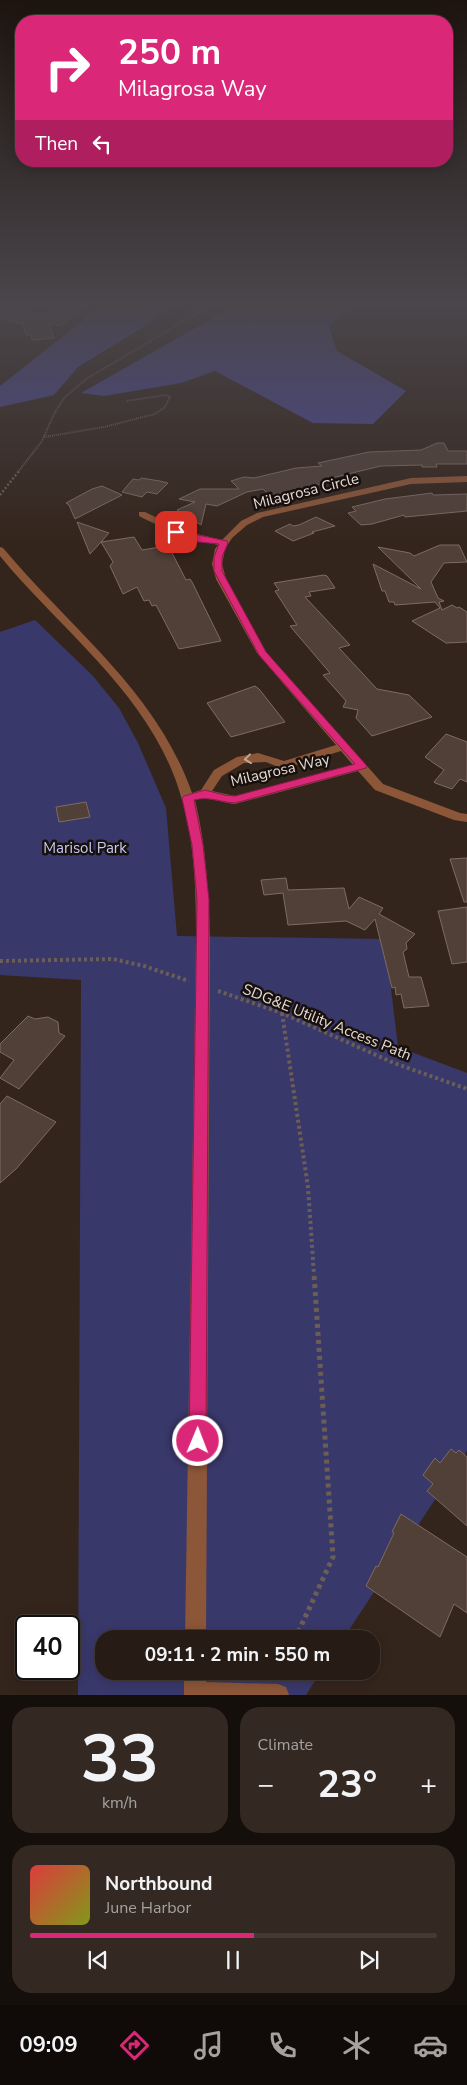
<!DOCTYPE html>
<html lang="en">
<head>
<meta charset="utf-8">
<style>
	body { margin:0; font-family:"Nunito Sans",sans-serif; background:#332922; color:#f1f3f6; height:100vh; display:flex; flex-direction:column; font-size:19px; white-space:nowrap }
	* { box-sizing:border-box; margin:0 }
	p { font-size:16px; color:#a4a1a0 }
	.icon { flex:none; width:28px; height:28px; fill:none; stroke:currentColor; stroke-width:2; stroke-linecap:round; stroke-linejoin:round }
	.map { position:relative; height:1695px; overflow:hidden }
	.drawer { display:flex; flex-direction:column; gap:12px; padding:12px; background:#150f0c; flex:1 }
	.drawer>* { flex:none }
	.top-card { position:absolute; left:15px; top:15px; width:438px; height:152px; border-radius:20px; box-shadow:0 2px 12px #0003,0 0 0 1px #433a34; background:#db2777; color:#fff; overflow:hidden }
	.speed { position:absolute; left:15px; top:1615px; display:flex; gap:10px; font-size:25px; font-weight:700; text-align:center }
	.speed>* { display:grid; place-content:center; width:65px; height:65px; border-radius:50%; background:#271c15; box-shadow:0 2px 12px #0003,0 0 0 1px #433a34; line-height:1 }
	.speed .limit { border:2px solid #111; border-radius:8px; background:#fff; color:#111 }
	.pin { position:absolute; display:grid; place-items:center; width:42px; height:42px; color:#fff; margin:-21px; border-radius:10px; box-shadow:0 2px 8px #0006 }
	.me { position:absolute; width:55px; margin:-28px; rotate:1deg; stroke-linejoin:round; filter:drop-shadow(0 0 4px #0008) }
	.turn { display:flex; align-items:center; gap:18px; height:105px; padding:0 20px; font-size:22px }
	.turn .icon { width:65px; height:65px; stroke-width:2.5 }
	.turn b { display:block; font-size:35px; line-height:42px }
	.then { display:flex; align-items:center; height:48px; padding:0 20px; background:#0003; gap:10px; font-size:19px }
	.big { font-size:38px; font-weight:700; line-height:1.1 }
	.drawer .card { flex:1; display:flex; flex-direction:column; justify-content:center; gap:8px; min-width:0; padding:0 18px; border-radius:20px; background:#332922 }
	.drawer .dial { align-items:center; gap:0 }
	.dial b { font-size:65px; line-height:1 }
	.song { display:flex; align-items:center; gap:15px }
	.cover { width:60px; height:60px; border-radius:8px; background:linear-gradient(135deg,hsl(0 70% 55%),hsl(70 70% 35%)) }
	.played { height:5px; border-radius:2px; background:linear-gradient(90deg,#db2777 55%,#433a34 55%) }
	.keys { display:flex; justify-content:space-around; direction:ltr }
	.heat { display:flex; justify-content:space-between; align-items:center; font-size:28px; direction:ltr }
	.drawer .tiles { flex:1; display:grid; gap:12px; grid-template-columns:1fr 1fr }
	.card:last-child { grid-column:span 2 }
	.trip { position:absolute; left:95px; top:1630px; width:285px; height:50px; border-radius:20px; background:#271c15; box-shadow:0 2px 12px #0003,0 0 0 1px #433a34; font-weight:700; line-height:50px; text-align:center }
	.tab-bar { display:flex; height:80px; justify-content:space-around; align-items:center; background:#100b08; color:#a4a1a0 }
	.tab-bar .icon { width:35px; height:35px }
	.tab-bar .on { color:#db2777 }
	.tab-bar b { font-size:22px; color:#f1f3f6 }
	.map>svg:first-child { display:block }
</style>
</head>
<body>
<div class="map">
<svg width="467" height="1695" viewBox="0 0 467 1695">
	<rect width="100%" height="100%" fill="#34251c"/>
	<path fill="#39386b" d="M35 620 93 676 119 708 138 743 166 808 177 936 385 939 398 1047 467 1073V1451L343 1639H104V1671H321L306 1695H78L81 980 0 975V632Z"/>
	<path fill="#4b4897" d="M100 307H167L143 327 78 367 54 395 0 407V386Z
		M232 307H350L329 326 337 351 406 391 373 424 313 423 215 371 181 383 104 396 81 393Z"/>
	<path fill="#514038" stroke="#7e6b62" d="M8 307 47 315 58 307H84L60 326 49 324 54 338 32 340 31 335H26L23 324 0 319V311Z
		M437 443H444L448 451H467V464H436L437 467H422V465L381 466 327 479 330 482 290 492 269 495 263 489 247 492 217 506 206 504 201 525 177 510 195 502 179 499 200 489H239L231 481 244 477 254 478 296 468 322 466 318 463 369 452 421 450Z
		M141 478 160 481 168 483 157 494 147 492 142 497 122 492 133 479 139 480Z
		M102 486 122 495 75 519 69 505 66 503 92 489Z
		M432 493 433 495 467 494V511L405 517 404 515 372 524 361 525 348 513 356 511 352 507 385 499Z
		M316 517 335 526 312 532 314 533 293 541 275 531 290 524 293 526 299 525Z
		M77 522 109 533 101 542 134 537 142 550 166 546 169 551H171L186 580 190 579 192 582 221 641 179 649 156 605 152 606 149 600 144 601 137 587 123 594 110 566 113 562 101 542 90 554Z
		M440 545H459L467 562 444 563 431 582 438 598 444 601 439 602 442 610 452 605 457 608 459 607 467 612V642L446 643 412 621 440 608 435 602 395 605 394 602H389L385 591H382L373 564 421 589 378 547 410 553 414 556Z
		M324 575 327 576 335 588 309 592 311 596 305 597 350 645 339 648 377 689 409 695 432 717 372 736 356 718 358 710 343 707 346 701 323 675 330 673 290 626 297 625 275 591 279 590 274 583Z
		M255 686 259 689 285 722 231 737 207 703Z
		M446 734 467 742V782L460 779 452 789 435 783 434 782 444 770 425 757Z
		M86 802 90 817 59 822 56 807Z
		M467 858V902H464L450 859Z
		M286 878 288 890 344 888 349 909 359 897 383 908 379 914 415 934 406 943 407 949 403 952 409 977H421L429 1006 404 1008 401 994 396 995 395 987 392 988 375 919 365 930 346 921 288 925 283 893 264 895 261 880Z
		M467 907V962L452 964 438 911Z
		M28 1016 35 1019 48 1017 58 1022 59 1033 65 1036 19 1089 0 1078 14 1060 0 1052V1044Z
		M7 1096 56 1122 16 1169 0 1183V1104Z
		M451 1449 456 1453 459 1450 467 1457V1526L427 1491 433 1484 423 1475 435 1458 440 1463Z
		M401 1514 467 1557V1613L454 1604 440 1637 366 1586 376 1566 378 1567 394 1533 392 1532Z"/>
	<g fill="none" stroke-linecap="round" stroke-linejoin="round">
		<path stroke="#6b5e56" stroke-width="2" stroke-dasharray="1 1" stroke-linecap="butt" d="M181 323 195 307
			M44 437 104 427 155 414 165 407 170 397 166 395 126 401
			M18 472 42 441 54 414 64 398 86 379 208 307"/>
		<path stroke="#6b5e56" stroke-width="2.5" stroke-dasharray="2 2" stroke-linecap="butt" d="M0 495 19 471"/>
		<path stroke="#6b5e56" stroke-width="4" stroke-dasharray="3 3" stroke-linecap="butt" d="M0 961 113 959 144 966 189 981
			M218 991 282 1013 394 1063 467 1089
			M282 1013 308 1187 314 1275"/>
		<path stroke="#6b5e56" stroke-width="5" stroke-dasharray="4 4" stroke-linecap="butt" d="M295 1639 333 1557 314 1274"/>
		<path fill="#8c5639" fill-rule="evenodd" d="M467 476V482L411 484 263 517 247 525 232 538 225 549 222 564 226 579 266 652 383 784 460 813 467 814V822L454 820 375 790 358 771 235 804C221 803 208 796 195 800 206 846 209 892 210 939L206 1639H185L196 939C196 892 195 845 182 800 156 704 73 640 10 568L0 556V547L3 548C70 628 157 692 192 793L201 790 214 770 237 757 258 753 284 761 336 745 257 653 216 579 212 564 215 549 218 545C190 540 164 529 139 516V512H145L185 531 222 540 241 521 257 513 411 478ZM341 751 353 765 235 796 212 791 222 776 244 763 266 762 283 769Z
			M184 1671H206V1682L278 1684 286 1687 289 1695H184Z"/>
	</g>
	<defs><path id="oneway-chevron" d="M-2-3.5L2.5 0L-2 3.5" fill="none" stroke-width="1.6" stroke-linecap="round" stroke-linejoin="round" transform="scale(1.25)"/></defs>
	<use stroke="#c2a697" href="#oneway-chevron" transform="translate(248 759) rotate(173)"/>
	<linearGradient id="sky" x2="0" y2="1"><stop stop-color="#1d140f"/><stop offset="0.56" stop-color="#4a464b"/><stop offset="1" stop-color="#4a464b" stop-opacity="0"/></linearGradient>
	<rect width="467" height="544" fill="url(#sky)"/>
	<path fill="#db2777" stroke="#8e194d" d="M174 530 227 541 228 543 222 557V571L266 652 367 766 366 768 235 803C219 802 210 796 194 800L203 845 209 900 206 1441 204 1447 198 1449 192 1447 189 1441 197 900 192 845 182 798 184 796 205 790 224 795 235 796 355 764 259 655 214 571V557L219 544 198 542 174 534Z"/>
	<g text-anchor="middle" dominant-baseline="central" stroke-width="5" stroke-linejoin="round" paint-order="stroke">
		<g font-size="15" fill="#e6dbd5" stroke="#17100c">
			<text transform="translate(306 491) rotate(-14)">Milagrosa Circle</text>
			<text transform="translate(280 770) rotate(-13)">Milagrosa Way</text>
			<text transform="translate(327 1022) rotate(22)">SDG&amp;E Utility Access Path</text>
		</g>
		<g font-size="15" fill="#c5c9f5" stroke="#17100c">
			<text x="85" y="848">Marisol Park</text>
		</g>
	</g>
</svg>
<div class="speed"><div class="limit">40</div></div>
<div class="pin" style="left:176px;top:532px;background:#d93025"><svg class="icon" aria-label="arrive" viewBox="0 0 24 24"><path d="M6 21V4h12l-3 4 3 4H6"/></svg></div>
<svg class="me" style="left:198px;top:1441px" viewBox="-20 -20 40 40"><circle r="17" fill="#db2777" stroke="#fff" stroke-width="3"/><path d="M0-11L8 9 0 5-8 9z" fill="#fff"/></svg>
<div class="trip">09:11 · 2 min · 550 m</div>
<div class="top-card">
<div class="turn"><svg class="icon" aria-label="right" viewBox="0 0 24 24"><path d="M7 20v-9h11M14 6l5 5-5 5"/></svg><div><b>250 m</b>Milagrosa Way</div></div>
<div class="then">Then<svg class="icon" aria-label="left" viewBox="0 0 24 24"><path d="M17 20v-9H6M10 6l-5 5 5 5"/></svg></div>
</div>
</div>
<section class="drawer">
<div class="tiles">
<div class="card dial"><b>33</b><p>km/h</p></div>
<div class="card"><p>Climate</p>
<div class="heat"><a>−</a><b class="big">23°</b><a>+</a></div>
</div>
<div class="card">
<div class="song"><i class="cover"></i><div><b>Northbound</b><p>June Harbor</p></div></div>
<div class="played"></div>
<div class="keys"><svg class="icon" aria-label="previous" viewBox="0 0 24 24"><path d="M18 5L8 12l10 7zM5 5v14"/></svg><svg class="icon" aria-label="pause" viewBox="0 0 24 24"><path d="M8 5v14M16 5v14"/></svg><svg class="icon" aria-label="next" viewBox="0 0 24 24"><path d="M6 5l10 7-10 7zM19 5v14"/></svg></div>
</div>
</div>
</section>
<nav class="tab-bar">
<b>09:09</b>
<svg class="icon on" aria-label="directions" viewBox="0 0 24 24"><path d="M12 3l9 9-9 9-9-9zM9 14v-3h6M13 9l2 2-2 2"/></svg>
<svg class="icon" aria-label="music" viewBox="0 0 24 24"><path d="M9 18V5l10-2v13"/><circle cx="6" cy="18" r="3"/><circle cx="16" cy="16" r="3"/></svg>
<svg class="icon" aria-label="phone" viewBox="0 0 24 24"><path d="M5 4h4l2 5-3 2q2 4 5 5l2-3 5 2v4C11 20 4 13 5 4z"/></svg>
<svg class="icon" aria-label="climate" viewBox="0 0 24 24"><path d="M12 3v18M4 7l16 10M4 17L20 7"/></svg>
<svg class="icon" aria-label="car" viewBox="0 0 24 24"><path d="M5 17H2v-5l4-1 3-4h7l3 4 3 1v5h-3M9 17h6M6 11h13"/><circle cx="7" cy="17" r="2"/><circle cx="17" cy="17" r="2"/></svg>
</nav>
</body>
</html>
